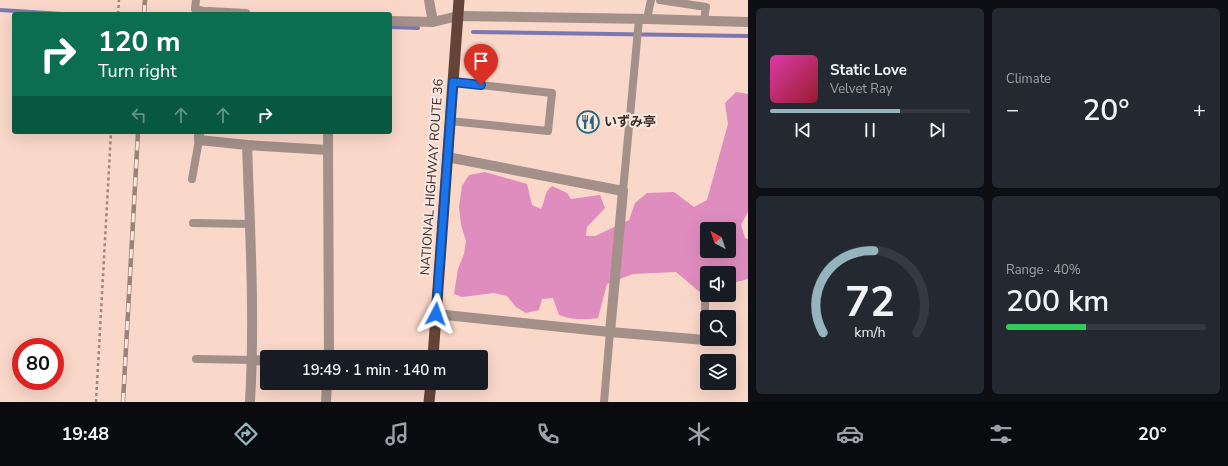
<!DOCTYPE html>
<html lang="en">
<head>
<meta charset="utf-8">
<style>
	body { margin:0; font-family:"Nunito Sans","Noto Sans JP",sans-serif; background:#242831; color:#f1f3f6; height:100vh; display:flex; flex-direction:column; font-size:15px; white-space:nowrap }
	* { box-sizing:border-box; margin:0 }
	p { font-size:13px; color:#9ea1a6 }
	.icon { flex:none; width:22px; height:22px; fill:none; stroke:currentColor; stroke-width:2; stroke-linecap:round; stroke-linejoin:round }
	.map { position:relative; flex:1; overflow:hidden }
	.panel { display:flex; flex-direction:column; gap:8px; padding:8px; background:#0d0f14; width:480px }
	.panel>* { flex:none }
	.top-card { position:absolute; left:12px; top:12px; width:380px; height:122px; border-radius:4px; box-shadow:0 4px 16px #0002; background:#0b6e4f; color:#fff; overflow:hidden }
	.needle { width:26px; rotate:320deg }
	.tools { position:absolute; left:700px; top:222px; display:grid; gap:8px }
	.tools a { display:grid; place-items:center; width:36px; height:36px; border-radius:4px; background:#171b24; box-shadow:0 4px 16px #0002; font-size:20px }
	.speed { position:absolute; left:12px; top:338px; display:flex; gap:8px; font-size:20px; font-weight:700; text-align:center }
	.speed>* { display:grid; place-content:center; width:52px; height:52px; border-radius:50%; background:#171b24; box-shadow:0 4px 16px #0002; line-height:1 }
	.speed .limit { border:6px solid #d22; background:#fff; color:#111 }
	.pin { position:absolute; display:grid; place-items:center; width:34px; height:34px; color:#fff; margin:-41px -17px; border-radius:50% 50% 50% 0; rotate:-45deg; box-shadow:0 0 4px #0007 }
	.pin .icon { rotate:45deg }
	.me { position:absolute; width:44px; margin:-22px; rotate:4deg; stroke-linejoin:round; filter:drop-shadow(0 0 3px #0008) }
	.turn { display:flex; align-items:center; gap:14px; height:84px; padding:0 20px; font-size:18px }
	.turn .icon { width:52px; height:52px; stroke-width:2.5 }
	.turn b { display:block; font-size:28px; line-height:34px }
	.lanes { display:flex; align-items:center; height:38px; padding:0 20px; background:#0003; justify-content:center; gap:20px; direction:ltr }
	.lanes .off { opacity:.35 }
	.big { font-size:30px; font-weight:600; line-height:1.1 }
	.panel .card { flex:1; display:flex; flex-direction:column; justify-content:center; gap:6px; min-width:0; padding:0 14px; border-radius:6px; background:#242831 }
	.panel .dial { align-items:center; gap:0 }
	.dial svg { height:104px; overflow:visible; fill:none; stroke:#363941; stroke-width:7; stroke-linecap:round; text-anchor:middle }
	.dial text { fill:#f1f3f6; stroke:none }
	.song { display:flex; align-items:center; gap:12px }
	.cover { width:48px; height:48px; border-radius:6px; background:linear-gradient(135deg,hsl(320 70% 55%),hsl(350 70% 35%)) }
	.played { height:4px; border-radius:2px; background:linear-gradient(90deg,#95b4be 65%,#363941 65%) }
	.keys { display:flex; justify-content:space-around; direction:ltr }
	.heat { display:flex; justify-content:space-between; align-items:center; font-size:22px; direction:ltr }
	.charge { height:6px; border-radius:3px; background:linear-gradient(90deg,#34c759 40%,#363941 0) }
	.panel .tiles { flex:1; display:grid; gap:8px; grid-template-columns:repeat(2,1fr) }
	.trip { position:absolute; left:260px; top:350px; width:228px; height:40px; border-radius:4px; background:#171b24; box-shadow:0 4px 16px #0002; font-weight:600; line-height:40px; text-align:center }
	.tab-bar { display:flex; height:64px; justify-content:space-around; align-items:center; background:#090b0e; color:#9ea1a6 }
	.tab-bar .icon { width:28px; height:28px }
	.tab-bar .selected { color:#95b4be }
	.tab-bar b { font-size:18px; color:#f1f3f6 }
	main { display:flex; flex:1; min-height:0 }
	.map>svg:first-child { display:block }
</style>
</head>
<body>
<main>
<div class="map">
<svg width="748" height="402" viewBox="0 0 748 402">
	<rect width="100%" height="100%" fill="#f9d7c9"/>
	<path fill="#df8cbf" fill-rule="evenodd" d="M736 92 748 94V212L741 225 745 238 748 239V279L729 284V273H707V293H701L676 272 633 274 607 284 598 318C584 320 572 320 559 315L553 298 542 299 539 310 526 313 516 307 507 296 494 293 462 297 454 294 458 269 464 254 466 241 461 225 459 207 462 186 469 175 485 172 527 184 532 205 541 209C546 200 543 193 552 186L567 193 571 199 600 195 605 208 587 227 586 236H595L629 220 635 203 647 193 674 192 694 207 707 200 728 124 725 103ZM707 229H729V251H707Z"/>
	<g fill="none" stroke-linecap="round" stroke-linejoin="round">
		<path stroke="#7b77af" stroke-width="4" d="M0 10 62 14
			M390 27 418 28
			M473 32 748 36"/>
		<path stroke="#a0877c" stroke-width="2.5" stroke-dasharray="3 3" stroke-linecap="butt" d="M118 14 119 0
			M96 402 111 132"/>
		<path stroke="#a29089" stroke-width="8" d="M196 0 195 9 208 12
			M660 0 706 7 704 20
			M647 19 651 0
			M450 121 548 131 552 93 453 82
			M192 179 199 140
			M623 191 639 19
			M193 223 250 224
			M705 340V301
			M196 359 253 360
			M604 402 610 332"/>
		<path stroke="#a29089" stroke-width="10" d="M429 0 433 22
			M208 14V12L246 14
			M390 21 433 22 458 16 647 19 748 22
			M199 132V140L247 145 328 150
			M328 132 329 357
			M247 145C250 231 255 317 250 402
			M447 157 623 191 610 332
			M436 314 610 332 705 340
			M253 360 267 361
			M326 402 327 383"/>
		<path stroke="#644438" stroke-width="11" d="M433 357 459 0
			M429 402 431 383"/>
		<g stroke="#9b8277" stroke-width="4.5">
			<path id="rail" d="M144 14 145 0
				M123 402 138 132"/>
		</g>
		<use href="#rail" stroke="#fae8e1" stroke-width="3" stroke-dasharray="9" stroke-linecap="butt"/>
	</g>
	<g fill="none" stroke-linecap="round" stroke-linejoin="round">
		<g stroke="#114b97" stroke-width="10">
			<path id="route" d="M436 314 453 82 481 85"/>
		</g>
		<use href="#route" stroke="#1a73e8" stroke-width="7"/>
	</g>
	<defs>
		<g id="restaurant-ring" transform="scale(1.15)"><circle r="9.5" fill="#fae8e1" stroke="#25667a" stroke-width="1.5"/><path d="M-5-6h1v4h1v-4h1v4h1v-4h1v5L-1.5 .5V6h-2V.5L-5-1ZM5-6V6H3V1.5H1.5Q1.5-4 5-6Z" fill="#25667a"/></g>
	</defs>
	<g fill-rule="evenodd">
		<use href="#restaurant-ring" x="588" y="122"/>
	</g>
	<g text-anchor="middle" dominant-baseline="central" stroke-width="4" stroke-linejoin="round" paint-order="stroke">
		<g font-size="13" font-weight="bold" fill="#3b2b24" stroke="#fae8e1" text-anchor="start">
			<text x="604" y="122">いずみ亭</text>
		</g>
		<g font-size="13" fill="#3b2b24" stroke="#fae8e1">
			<text transform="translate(432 177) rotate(-86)">NATIONAL HIGHWAY ROUTE 36</text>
		</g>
	</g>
</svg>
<div class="tools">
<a><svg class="needle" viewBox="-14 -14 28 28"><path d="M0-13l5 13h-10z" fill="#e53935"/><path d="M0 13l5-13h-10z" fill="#9ea1a6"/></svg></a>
<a><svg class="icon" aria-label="sound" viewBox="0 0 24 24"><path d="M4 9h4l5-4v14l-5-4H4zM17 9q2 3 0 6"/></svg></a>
<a><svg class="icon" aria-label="search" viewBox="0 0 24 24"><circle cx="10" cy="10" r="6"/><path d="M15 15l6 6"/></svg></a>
<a><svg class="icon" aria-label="layers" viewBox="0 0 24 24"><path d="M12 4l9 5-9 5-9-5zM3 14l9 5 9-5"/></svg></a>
</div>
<div class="speed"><div class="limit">80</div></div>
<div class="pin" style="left:481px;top:85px;background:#d93025"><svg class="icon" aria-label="arrive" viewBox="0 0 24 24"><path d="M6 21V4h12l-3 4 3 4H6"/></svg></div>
<svg class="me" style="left:436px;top:314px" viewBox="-20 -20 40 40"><path d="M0-17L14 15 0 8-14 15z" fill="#1a73e8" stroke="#fff" stroke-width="4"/></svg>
<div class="trip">19:49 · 1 min · 140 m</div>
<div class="top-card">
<div class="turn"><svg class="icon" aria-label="right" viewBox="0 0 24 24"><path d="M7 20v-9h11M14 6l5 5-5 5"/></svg><div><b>120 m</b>Turn right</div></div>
<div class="lanes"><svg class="icon off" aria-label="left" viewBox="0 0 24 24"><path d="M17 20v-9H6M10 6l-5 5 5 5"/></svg><svg class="icon off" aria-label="ahead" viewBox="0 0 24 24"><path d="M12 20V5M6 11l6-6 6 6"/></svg><svg class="icon off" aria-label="ahead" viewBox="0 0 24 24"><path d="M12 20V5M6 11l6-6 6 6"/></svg><svg class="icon" aria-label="right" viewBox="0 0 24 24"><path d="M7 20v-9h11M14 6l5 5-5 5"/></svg></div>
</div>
</div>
<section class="panel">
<div class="tiles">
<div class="card">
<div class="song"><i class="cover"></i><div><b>Static Love</b><p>Velvet Ray</p></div></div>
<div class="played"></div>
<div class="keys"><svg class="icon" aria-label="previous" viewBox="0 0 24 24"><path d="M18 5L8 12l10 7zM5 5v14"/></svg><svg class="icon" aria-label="pause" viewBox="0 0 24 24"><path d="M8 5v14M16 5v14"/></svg><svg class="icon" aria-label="next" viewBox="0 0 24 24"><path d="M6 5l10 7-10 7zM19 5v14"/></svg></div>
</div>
<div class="card"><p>Climate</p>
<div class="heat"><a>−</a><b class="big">20°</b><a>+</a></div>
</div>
<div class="card dial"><svg viewBox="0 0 100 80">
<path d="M14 69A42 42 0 1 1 86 69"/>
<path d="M14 69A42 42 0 0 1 53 6" stroke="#95b4be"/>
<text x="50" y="56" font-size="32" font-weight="700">72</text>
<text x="50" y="72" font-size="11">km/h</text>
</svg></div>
<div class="card"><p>Range · 40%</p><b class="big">200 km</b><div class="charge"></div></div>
</div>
</section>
</main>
<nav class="tab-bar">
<b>19:48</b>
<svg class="icon selected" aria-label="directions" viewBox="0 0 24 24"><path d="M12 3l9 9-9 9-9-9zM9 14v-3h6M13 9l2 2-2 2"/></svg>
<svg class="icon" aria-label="music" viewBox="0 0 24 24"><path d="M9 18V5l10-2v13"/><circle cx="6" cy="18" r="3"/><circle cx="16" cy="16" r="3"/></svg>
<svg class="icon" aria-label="phone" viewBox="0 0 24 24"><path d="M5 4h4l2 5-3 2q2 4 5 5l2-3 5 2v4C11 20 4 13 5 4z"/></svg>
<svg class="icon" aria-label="climate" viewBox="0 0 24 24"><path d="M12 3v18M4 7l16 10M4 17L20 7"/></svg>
<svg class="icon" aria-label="car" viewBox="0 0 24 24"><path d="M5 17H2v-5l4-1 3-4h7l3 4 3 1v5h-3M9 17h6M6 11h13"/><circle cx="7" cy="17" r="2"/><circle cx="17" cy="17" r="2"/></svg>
<svg class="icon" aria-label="filters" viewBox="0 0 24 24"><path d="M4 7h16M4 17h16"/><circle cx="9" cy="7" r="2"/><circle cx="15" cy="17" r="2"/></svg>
<b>20°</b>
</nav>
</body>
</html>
